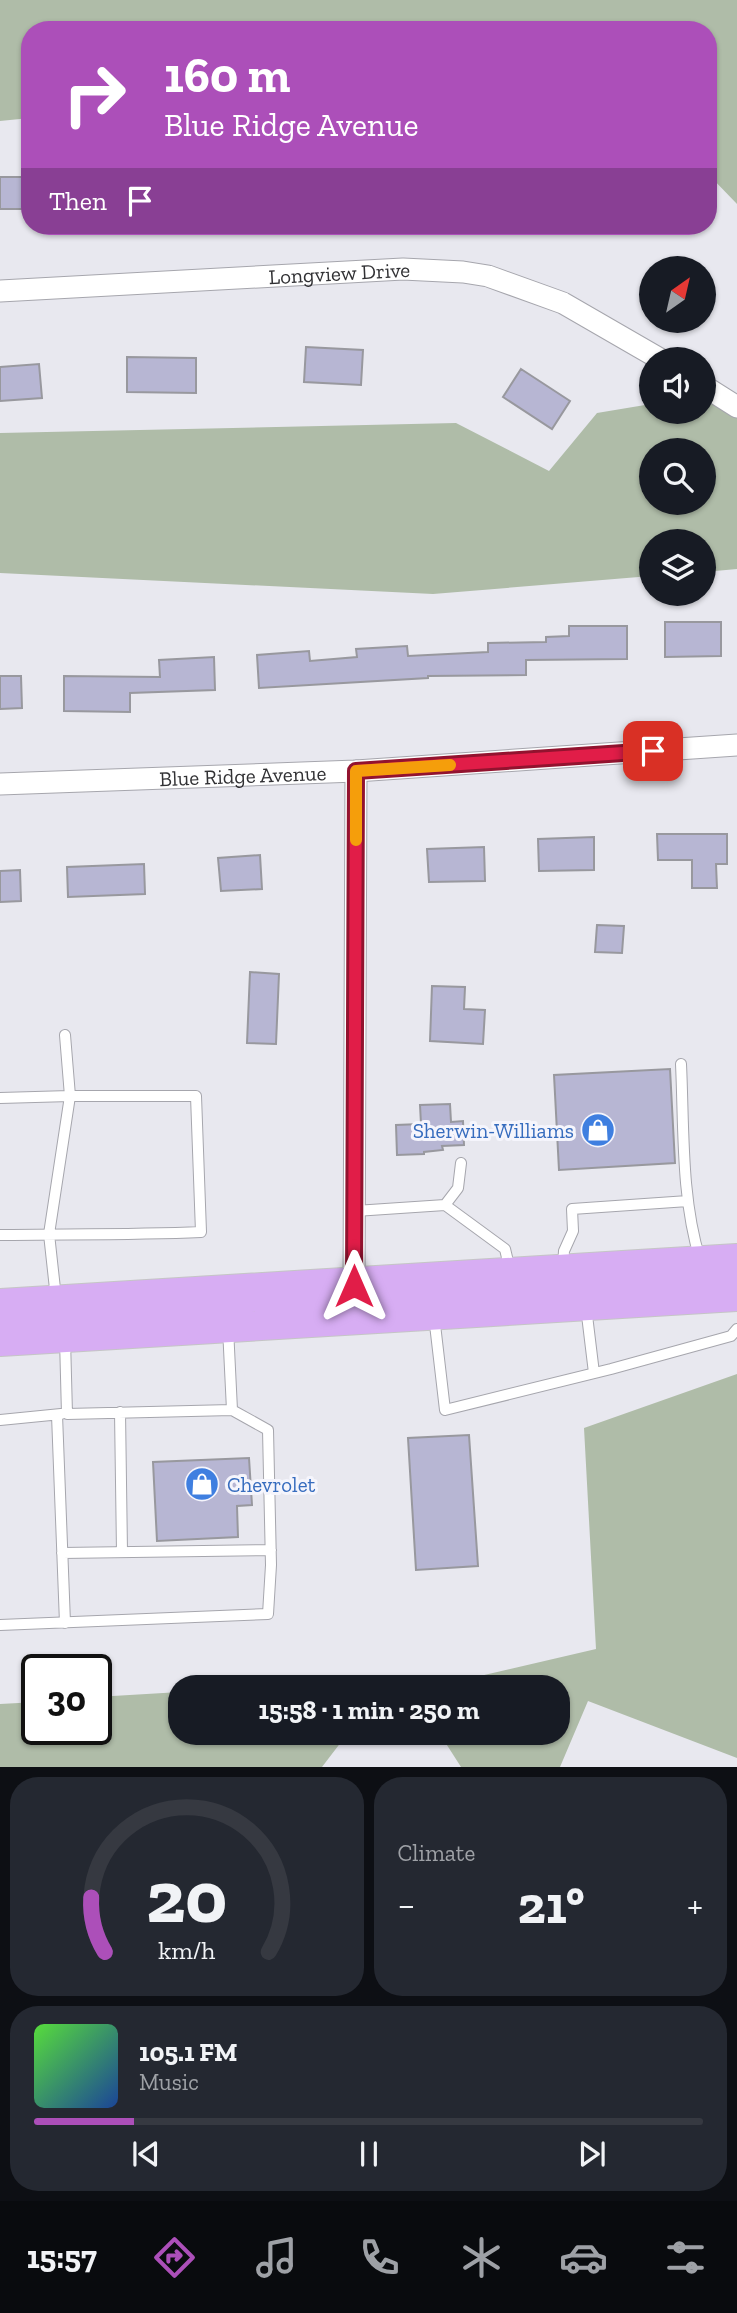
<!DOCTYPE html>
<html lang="en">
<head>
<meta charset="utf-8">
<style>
	body { margin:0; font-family:"Zilla Slab",serif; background:#242831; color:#f1f3f6; height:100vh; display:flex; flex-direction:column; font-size:26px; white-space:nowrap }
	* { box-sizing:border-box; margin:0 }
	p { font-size:23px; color:#9ea1a6 }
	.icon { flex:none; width:38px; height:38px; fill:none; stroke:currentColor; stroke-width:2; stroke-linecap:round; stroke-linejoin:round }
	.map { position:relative; height:1767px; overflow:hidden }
	.details { display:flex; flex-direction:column; gap:10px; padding:10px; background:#0d0f14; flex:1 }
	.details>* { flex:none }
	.banner { position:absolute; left:21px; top:21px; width:696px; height:214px; border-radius:28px; box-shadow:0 2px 5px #0004; background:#ac4fb9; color:#fff; overflow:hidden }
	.needle { width:46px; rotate:34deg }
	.controls { position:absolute; left:639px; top:256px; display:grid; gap:14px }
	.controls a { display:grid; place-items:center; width:77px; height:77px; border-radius:50%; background:#171b24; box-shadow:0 2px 5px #0004; font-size:35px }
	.speed { position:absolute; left:21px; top:1654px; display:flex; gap:14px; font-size:35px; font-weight:700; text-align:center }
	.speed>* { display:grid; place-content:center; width:91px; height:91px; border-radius:50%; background:#171b24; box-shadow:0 2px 5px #0004; line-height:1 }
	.speed .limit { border:4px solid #111; border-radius:10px; background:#fff; color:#111 }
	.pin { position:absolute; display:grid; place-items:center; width:60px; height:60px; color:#fff; margin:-30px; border-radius:14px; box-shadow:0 4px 10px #0006 }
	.me { position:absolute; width:77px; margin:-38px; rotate:0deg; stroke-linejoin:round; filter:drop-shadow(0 0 5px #0008) }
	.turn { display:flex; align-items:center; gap:24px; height:147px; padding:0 28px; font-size:32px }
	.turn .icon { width:91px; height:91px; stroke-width:2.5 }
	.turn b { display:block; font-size:49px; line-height:60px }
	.then { display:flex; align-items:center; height:66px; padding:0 28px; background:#0003; gap:14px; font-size:26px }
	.big { font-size:52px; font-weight:700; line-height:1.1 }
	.details .card { flex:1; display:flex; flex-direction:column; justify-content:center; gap:10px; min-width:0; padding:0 24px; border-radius:28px; background:#242831 }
	.details .dial { align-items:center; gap:0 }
	.dial svg { height:182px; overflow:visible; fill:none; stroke:#363941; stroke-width:7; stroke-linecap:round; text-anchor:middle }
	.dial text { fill:#f1f3f6; stroke:none }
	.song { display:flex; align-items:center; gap:21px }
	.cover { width:84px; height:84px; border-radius:10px; background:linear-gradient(135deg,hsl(110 70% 55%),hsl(220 70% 35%)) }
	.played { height:7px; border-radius:4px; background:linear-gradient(90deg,#ac4fb9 15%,#363941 15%) }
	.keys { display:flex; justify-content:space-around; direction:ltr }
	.heat { display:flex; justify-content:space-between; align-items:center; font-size:38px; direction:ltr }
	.details .tiles { flex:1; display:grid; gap:10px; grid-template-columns:1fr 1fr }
	.card:last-child { grid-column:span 2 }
	.trip { position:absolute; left:168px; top:1675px; width:402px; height:70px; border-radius:28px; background:#171b24; box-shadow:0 2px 5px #0004; font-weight:700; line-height:70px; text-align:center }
	.tabs { display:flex; height:112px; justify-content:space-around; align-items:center; background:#090b0e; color:#9ea1a6 }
	.tabs .icon { width:49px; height:49px }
	.tabs .current { color:#ac4fb9 }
	.tabs b { font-size:32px; color:#f1f3f6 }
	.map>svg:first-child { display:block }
</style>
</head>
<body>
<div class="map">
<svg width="737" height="1767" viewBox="0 0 737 1767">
	<rect width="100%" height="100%" fill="#e8e8ef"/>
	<path fill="#afbca8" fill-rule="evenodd" d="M0 0H737V204L709 175V30H30V118L0 121Z
		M704 397 737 417V569L704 572V541H651V576L433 594 0 573V433L456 423 549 471 597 413 651 404V411H704ZM651 450H704V502H651Z
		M737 1374V1758L588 1701 560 1767H461L445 1742 348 1733 322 1767H0V1704L37 1702V1729H96V1697L180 1692V1732H558V1687H247L290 1684 450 1683 596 1649 584 1428Z"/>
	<path fill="#b7b6d3" stroke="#98989e" stroke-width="2" d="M0 177H30V209H0Z
		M306 347 363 350 361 385 304 382Z
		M127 357 196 358V393L127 392Z
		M39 364 42 398 0 401V367Z
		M521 369 570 401 552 429 503 397Z
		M665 622H721V656L665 657Z
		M569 626H627V659L526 660V675L428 676V678L259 688 257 655 309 651 310 661 357 657 356 649 407 646 408 656 488 652V643L546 642V637L569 636Z
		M214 657 215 690 130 693V712L64 711V676L160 677 159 660Z
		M0 676H21L22 708 0 709Z
		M657 834H727V864H716L717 888H692V860H658Z
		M594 837V870L539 871 538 839Z
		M484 847 485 881 429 882 427 849Z
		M260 855 262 889 221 891 218 858Z
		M144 864 145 894 68 897 67 867Z
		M20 870 21 901 0 902V871Z
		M597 925 624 926 622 953 595 952Z
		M250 972 279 974 276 1044 247 1043Z
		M432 986 465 987 464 1009 485 1010 483 1044 430 1041Z
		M670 1069 675 1163 559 1170 554 1075Z
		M450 1104 451 1122 463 1121 464 1145 442 1146 443 1150 424 1152V1154L397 1155 396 1125 421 1124 420 1105Z
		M469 1435 478 1566 416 1570 408 1438Z
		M249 1458 252 1505 237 1506 238 1537 157 1541 153 1462Z"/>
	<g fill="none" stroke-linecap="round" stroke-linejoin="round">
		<g stroke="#a6a6ad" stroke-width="12">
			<path id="lane" d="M681 1064C684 1127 681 1198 700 1259
				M0 1098 70 1096 65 1035
				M445 1205 458 1188 461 1163
				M355 1211 445 1205 505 1249 510 1270
				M0 1235C67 1234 134 1235 201 1232L196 1096H70L49 1234 56 1298
				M563 1266 564 1251 573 1231 572 1209 688 1201
				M586 1307 594 1373
				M434 1316 445 1410 611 1369 731 1336 737 1329
				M228 1328 232 1410
				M120 1412 122 1552
				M57 1415 65 1623
				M0 1420 61 1414
				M62 1553 271 1550
				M0 1625 268 1614 271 1565 268 1430 232 1410 67 1414 65 1339"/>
		</g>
		<g stroke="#a6a6ad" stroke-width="23">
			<g id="street">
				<path id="s1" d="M0 291 403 269 463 272 488 276 563 303 660 359"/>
				<path d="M704 386 737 407"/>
				<path id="s2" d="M0 784 356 771 737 745"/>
				<path d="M354 1286 356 771"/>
			</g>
		</g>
		<g stroke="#c5c5c6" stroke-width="40">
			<path id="highway" d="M0 1308 737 1263
				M0 1337 737 1292"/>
		</g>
		<use href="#lane" stroke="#fff" stroke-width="10"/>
		<use href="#street" stroke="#fff" stroke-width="21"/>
		<use href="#highway" stroke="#d7adf3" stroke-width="38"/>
	</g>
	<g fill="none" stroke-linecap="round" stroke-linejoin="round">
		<g stroke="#92132f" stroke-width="18">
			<path id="route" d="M354 1286 356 771 653 751"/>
		</g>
		<use href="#route" stroke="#e11d48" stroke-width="12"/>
		<path stroke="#f59e0b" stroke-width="12" d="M356 840V771L450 765"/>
	</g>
	<defs>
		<g id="shop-disc" transform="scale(1.75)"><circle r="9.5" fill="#3f7fe0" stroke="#f5f5fc"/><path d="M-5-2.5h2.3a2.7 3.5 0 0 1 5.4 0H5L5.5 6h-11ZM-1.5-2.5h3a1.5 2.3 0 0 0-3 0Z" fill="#fff"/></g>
	</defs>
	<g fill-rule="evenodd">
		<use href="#shop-disc" x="598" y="1130"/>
		<use href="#shop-disc" x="202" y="1484"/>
	</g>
	<g text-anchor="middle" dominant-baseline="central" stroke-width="6" stroke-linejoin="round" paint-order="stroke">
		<g font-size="21" fill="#313134" stroke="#f5f5fc">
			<text stroke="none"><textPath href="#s1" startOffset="340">Longview Drive</textPath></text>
			<text stroke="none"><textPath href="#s2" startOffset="243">Blue Ridge Avenue</textPath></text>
		</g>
		<g font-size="21" fill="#366cbe" stroke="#f5f5fc" text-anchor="end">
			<text x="574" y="1130">Sherwin-Williams</text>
			<text x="227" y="1484" text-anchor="start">Chevrolet</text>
		</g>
	</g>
</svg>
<div class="controls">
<a><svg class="needle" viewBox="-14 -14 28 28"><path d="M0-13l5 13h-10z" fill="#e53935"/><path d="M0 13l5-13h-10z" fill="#9ea1a6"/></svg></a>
<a><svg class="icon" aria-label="sound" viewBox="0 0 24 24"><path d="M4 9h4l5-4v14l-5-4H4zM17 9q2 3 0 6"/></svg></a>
<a><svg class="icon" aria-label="search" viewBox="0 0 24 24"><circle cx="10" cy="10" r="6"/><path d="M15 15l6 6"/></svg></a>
<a><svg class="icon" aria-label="layers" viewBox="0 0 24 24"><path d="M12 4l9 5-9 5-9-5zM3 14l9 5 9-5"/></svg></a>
</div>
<div class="speed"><div class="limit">30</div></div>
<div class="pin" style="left:653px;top:751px;background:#d93025"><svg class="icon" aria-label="arrive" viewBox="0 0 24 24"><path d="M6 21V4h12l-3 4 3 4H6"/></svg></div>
<svg class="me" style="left:354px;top:1286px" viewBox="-20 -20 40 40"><path d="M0-17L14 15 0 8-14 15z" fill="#e11d48" stroke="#fff" stroke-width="4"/></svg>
<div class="trip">15:58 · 1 min · 250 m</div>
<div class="banner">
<div class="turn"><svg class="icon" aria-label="right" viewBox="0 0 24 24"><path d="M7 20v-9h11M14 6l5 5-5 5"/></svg><div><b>160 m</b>Blue Ridge Avenue</div></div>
<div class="then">Then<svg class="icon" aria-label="arrive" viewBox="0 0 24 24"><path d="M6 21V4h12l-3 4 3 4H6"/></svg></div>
</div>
</div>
<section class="details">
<div class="tiles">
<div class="card dial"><svg viewBox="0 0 100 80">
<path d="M14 69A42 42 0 1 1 86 69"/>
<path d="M14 69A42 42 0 0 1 8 45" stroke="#ac4fb9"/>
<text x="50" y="56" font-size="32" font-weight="700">20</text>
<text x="50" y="72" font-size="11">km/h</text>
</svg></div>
<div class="card"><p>Climate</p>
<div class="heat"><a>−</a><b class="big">21°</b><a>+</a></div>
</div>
<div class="card">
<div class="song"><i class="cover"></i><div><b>105.1 FM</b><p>Music</p></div></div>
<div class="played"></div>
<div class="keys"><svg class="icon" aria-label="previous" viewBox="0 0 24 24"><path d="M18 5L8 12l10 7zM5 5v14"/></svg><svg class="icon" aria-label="pause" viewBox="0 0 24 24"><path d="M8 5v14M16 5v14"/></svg><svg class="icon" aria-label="next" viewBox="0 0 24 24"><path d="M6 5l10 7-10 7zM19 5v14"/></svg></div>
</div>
</div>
</section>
<nav class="tabs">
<b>15:57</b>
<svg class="icon current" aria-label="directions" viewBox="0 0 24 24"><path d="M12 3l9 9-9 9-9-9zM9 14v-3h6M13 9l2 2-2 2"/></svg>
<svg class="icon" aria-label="music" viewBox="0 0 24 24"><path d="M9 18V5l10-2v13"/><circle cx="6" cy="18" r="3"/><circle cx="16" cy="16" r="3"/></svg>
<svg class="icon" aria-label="phone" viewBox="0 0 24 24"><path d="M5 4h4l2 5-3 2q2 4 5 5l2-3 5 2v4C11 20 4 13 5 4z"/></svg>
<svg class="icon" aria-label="climate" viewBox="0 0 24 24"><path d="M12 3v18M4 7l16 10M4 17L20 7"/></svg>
<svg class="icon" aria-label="car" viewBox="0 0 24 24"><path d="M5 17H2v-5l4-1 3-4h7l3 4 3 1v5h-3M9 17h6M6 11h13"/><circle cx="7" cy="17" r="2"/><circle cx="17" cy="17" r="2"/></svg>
<svg class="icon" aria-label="filters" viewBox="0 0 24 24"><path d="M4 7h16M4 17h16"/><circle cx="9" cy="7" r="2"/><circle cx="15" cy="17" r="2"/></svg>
</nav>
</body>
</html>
